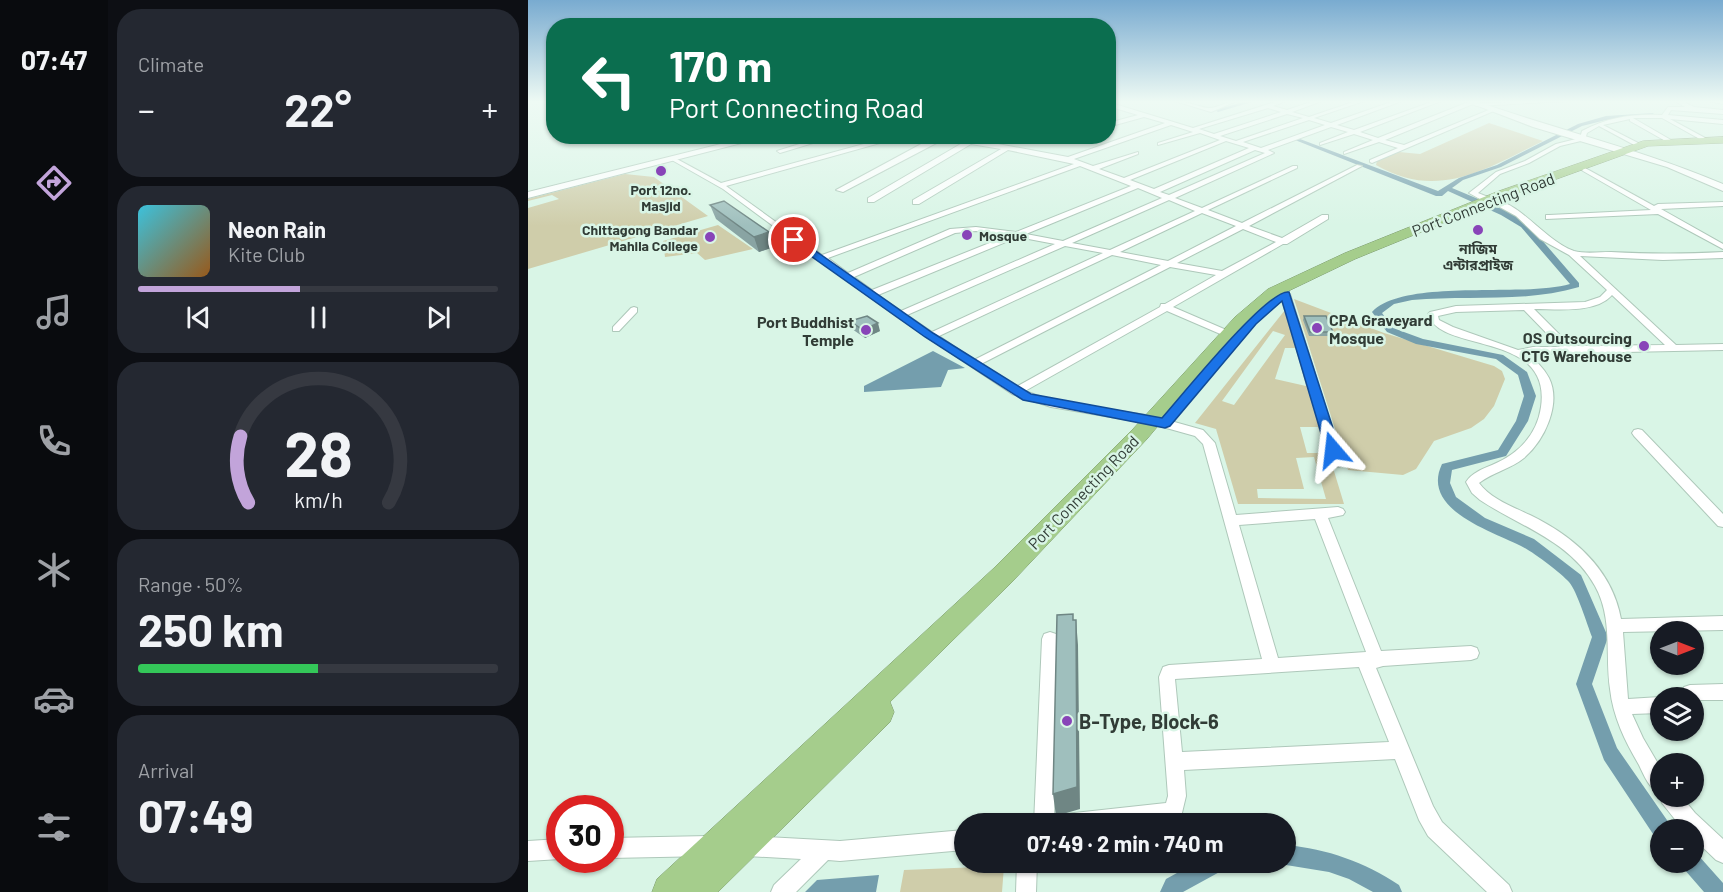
<!DOCTYPE html>
<html lang="en">
<head>
<meta charset="utf-8">
<style>
	body { margin:0; font-family:Barlow,"Noto Sans Bengali",sans-serif; background:#242831; color:#f1f3f6; height:100vh; display:flex; flex-direction:column; font-size:22px; white-space:nowrap }
	* { box-sizing:border-box; margin:0 }
	p { font-size:20px; color:#9ea1a6 }
	.icon { flex:none; width:33px; height:33px; fill:none; stroke:currentColor; stroke-width:2; stroke-linecap:round; stroke-linejoin:round }
	.map { position:relative; flex:1; overflow:hidden }
	.drawer { display:flex; flex-direction:column; gap:9px; padding:9px; background:#0d0f14; width:420px }
	.drawer>* { flex:none }
	.hud { position:absolute; left:18px; top:18px; width:570px; height:126px; border-radius:24px; box-shadow:0 2px 4px #0004; background:#0b6e4f; color:#fff; overflow:hidden }
	.needle { width:39px; rotate:90deg }
	.controls { position:absolute; left:1122px; top:621px; display:grid; gap:12px }
	.controls a { display:grid; place-items:center; width:54px; height:54px; border-radius:50%; background:#171b24; box-shadow:0 2px 4px #0004; font-size:30px }
	.speed { position:absolute; left:18px; top:795px; display:flex; gap:12px; font-size:30px; font-weight:700; text-align:center }
	.speed>* { display:grid; place-content:center; width:78px; height:78px; border-radius:50%; background:#171b24; box-shadow:0 2px 4px #0004; line-height:1 }
	.speed .limit { border:9px solid #d22; background:#fff; color:#111 }
	.pin { position:absolute; display:grid; place-items:center; width:51px; height:51px; color:#fff; margin:-26px; border:3px solid #fff; border-radius:50%; box-shadow:0 2px 6px #0007 }
	.me { position:absolute; width:66px; margin:-33px; rotate:343deg; stroke-linejoin:round; filter:drop-shadow(0 0 4px #0008) }
	.turn { display:flex; align-items:center; gap:21px; height:126px; padding:0 24px; font-size:27px }
	.turn .icon { width:78px; height:78px; stroke-width:2.5 }
	.turn b { display:block; font-size:42px; line-height:51px }
	.big { font-size:45px; font-weight:700; line-height:1.1 }
	.drawer .tile { flex:1; display:flex; flex-direction:column; justify-content:center; gap:9px; min-width:0; padding:0 21px; border-radius:24px; background:#242831 }
	.drawer .dial { align-items:center; gap:0 }
	.dial svg { height:156px; overflow:visible; fill:none; stroke:#363941; stroke-width:7; stroke-linecap:round; text-anchor:middle }
	.dial text { fill:#f1f3f6; stroke:none }
	.song { display:flex; align-items:center; gap:18px }
	.cover { width:72px; height:72px; border-radius:9px; background:linear-gradient(135deg,hsl(190 70% 55%),hsl(30 70% 35%)) }
	.played { height:6px; border-radius:3px; background:linear-gradient(90deg,#c2a4da 45%,#363941 45%) }
	.keys { display:flex; justify-content:space-around; direction:ltr }
	.heat { display:flex; justify-content:space-between; align-items:center; font-size:33px; direction:ltr }
	.charge { height:9px; border-radius:4px; background:linear-gradient(90deg,#34c759 50%,#363941 0) }
	.trip { position:absolute; left:426px; top:813px; width:342px; height:60px; border-radius:30px; background:#171b24; box-shadow:0 2px 4px #0004; font-weight:700; line-height:60px; text-align:center }
	main { display:flex; flex:1; min-height:0 }
	.tabs { display:flex; flex-direction:column; width:108px; justify-content:space-around; align-items:center; background:#090b0e; color:#9ea1a6 }
	.tabs .icon { width:42px; height:42px }
	.tabs .current { color:#c2a4da }
	.tabs b { font-size:27px; color:#f1f3f6 }
	.map>svg:first-child { display:block }
</style>
</head>
<body>
<main>
<nav class="tabs">
<b>07:47</b>
<svg class="icon current" aria-label="directions" viewBox="0 0 24 24"><path d="M12 3l9 9-9 9-9-9zM9 14v-3h6M13 9l2 2-2 2"/></svg>
<svg class="icon" aria-label="music" viewBox="0 0 24 24"><path d="M9 18V5l10-2v13"/><circle cx="6" cy="18" r="3"/><circle cx="16" cy="16" r="3"/></svg>
<svg class="icon" aria-label="phone" viewBox="0 0 24 24"><path d="M5 4h4l2 5-3 2q2 4 5 5l2-3 5 2v4C11 20 4 13 5 4z"/></svg>
<svg class="icon" aria-label="climate" viewBox="0 0 24 24"><path d="M12 3v18M4 7l16 10M4 17L20 7"/></svg>
<svg class="icon" aria-label="car" viewBox="0 0 24 24"><path d="M5 17H2v-5l4-1 3-4h7l3 4 3 1v5h-3M9 17h6M6 11h13"/><circle cx="7" cy="17" r="2"/><circle cx="17" cy="17" r="2"/></svg>
<svg class="icon" aria-label="filters" viewBox="0 0 24 24"><path d="M4 7h16M4 17h16"/><circle cx="9" cy="7" r="2"/><circle cx="15" cy="17" r="2"/></svg>
</nav>
<section class="drawer">
<div class="tile"><p>Climate</p>
<div class="heat"><a>−</a><b class="big">22°</b><a>+</a></div>
</div>
<div class="tile">
<div class="song"><i class="cover"></i><div><b>Neon Rain</b><p>Kite Club</p></div></div>
<div class="played"></div>
<div class="keys"><svg class="icon" aria-label="previous" viewBox="0 0 24 24"><path d="M18 5L8 12l10 7zM5 5v14"/></svg><svg class="icon" aria-label="pause" viewBox="0 0 24 24"><path d="M8 5v14M16 5v14"/></svg><svg class="icon" aria-label="next" viewBox="0 0 24 24"><path d="M6 5l10 7-10 7zM19 5v14"/></svg></div>
</div>
<div class="tile dial"><svg viewBox="0 0 100 80">
<path d="M14 69A42 42 0 1 1 86 69"/>
<path d="M14 69A42 42 0 0 1 10 35" stroke="#c2a4da"/>
<text x="50" y="56" font-size="32" font-weight="700">28</text>
<text x="50" y="72" font-size="11">km/h</text>
</svg></div>
<div class="tile"><p>Range · 50%</p><b class="big">250 km</b><div class="charge"></div></div>
<div class="tile"><p>Arrival</p><b class="big">07:49</b></div>
</section>
<div class="map">
<svg width="1195" height="892" viewBox="0 0 1195 892">
	<rect width="100%" height="100%" fill="#d9f5e6"/>
	<path fill="#cfcdaa" fill-rule="evenodd" d="M961 123 1015 141C958 169 910 201 848 165L849 161 871 152 892 154Z
		M97 174 126 177 180 216 0 269V208L31 199 24 195 0 201V199Z
		M190 225 225 249 177 260 169 253 137 257 135 241Z
		M766 299 856 333 966 366 974 371 977 379 966 406 956 419 943 428 906 441 888 469 875 475 820 470Z
		M757 310 816 504H710L688 429 667 423ZM745 331 757 335 706 405 694 401ZM757 348H768L778 386 747 379ZM772 427H790L798 453H779ZM786 457 798 499 730 498 729 489H776L768 458Z
		M476 866 474 892H372L376 870Z"/>
	<path fill="#749ead" d="M405 351 437 368 420 370 413 387 336 392V386Z
		M351 875 348 892H277L289 880Z"/>
	<g fill="none" stroke-linecap="round" stroke-linejoin="round">
		<path fill="#749ead" fill-rule="evenodd" d="M719 101H727L690 112 687 110Z
			M1125 113 1127 116 1078 120 1054 126 973 167 935 180 924 188 979 211 999 223 1051 283V287C997 303 940 295 884 300L866 304 854 313 865 328 895 339 975 355 999 372 1008 396 1000 421 978 456 924 470 922 483 928 497 957 518 1006 539 1053 575 1080 637 1064 684 1089 748 1141 823 1143 830H1132V839L1127 837 1076 760 1048 684 1064 637C1059 624 1049 591 1041 582 1033 573 1004 551 993 546 964 531 892 510 914 464L970 450 988 421 996 396 990 375 968 359 888 344 859 332 844 312C877 278 992 298 1042 284L993 227 973 215 920 191 914 196H908L767 140 772 139 910 191 931 178 969 165 1050 124 1078 116Z
			M758 845C800 849 836 862 871 885L874 892H845L821 879 801 872 758 865 752 862H758Z
			M1166 853 1170 855 1195 883V892H1176L1156 869 1153 862H1166Z
			M669 862H700L697 869 655 892H632L638 879Z"/>
		<g stroke="#aec8ba" stroke-width="2">
			<path id="street" d="M647 101C659 101 669 107 681 108 690 108 699 101 709 101L683 112Z
				M750 101H758L745 106 759 110 786 101H794L764 112 781 117 828 101H836L786 118 803 123 866 101H874L809 125 826 130 906 101H913L832 132 850 138 943 101 947 103 1039 101 948 106 945 104 857 140 876 145 963 109 968 110 844 163 842 162V160L870 148 851 142 816 154V152L845 140 826 134 792 145V143L820 132 803 127 740 150 746 153 647 198 674 208 765 166H769V168L680 210 714 223 829 165 834 166 721 226 754 238 794 215H800V219L759 244H755L645 307 703 332V336H697L639 311 497 391 525 401 625 416 675 430 687 443 708 515 810 507 815 509 817 512 815 515 800 518 853 651 943 646 949 648 951 653 949 658 943 660 855 666 848 668 905 806 914 822 981 885 984 892H959L900 836 891 820 867 759 656 770 658 796 653 817 635 824H528L530 817 537 814 638 803 640 796 631 677 635 667 641 665 734 659 675 444 667 436 624 424 523 407 484 394 369 317 195 189 142 159 147 158 193 183 365 136H377L198 186 294 255 546 164 480 150 391 204H385V200L473 149 443 144 346 202H340V198L436 142 416 139 315 192 308 190 408 136 443 139 540 157 637 123 616 117 580 127V123L610 115 580 106V102L665 128ZM740 108 753 112 686 134 671 129ZM759 114 775 118 708 141 692 136ZM781 120 797 125 733 148 715 142ZM643 125 665 132 630 143V145L672 133 692 140 596 178 571 169 610 154V152L565 166 546 159ZM698 141 721 148 626 189 602 180ZM727 150 737 153 641 195 632 192ZM552 166 603 186 488 232 448 227 422 229 320 273 300 258ZM610 188 634 198 535 241 498 234ZM641 200 667 211 582 250 544 243ZM674 213 708 226 640 261 592 252ZM715 229 748 242 694 271 649 263ZM448 231 479 236 344 290 326 277 427 233ZM490 237 527 244 373 311 350 295ZM537 246 575 253 404 332 379 315ZM584 255 633 265 446 360 411 336ZM642 267 688 275 637 304H633L632 307 488 387 453 364ZM787 519 838 652 750 658 711 525ZM831 667 861 742 654 752 647 679Z
				M1147 101H1154L1166 107 1195 110V114L1143 110 1140 115 1195 120V124L1142 119 1179 139 1177 142 1134 118H1105L1143 140 1141 143 1102 121V119L1075 125 1114 145V147H1110L1071 126 1059 133 1057 140 1032 146 1001 163 972 174 950 193 965 199V203H959L941 193 968 172 997 161 1028 144 1052 138 1054 131C1080 117 1105 114 1134 115L1140 107H1157Z
				M1181 101H1195V104Z
				M297 136H308L252 153 249 151Z
				M540 136H550L536 142 533 140Z
				M1057 168 1126 206 1130 204 1195 202V206L1133 209 1195 244V249L1130 214 1018 219V215H1021L1123 210 1055 171 1054 170Z
				M968 201C990 201 1020 243 1046 251 1057 254 1072 252 1083 252 1121 254 1157 254 1195 252V258L1135 260 1052 256 1148 345 1195 344V350L999 354C1008 361 1015 367 1021 378 1034 404 1016 441 996 458 983 469 965 472 951 483 963 499 985 507 1002 515 1045 536 1084 569 1093 619L1195 616V630L1095 632 1100 699 1132 697 1133 698 1132 713 1104 714 1115 738 1132 767V793C1121 789 1116 775 1111 765 1097 741 1085 717 1082 689 1077 655 1085 618 1067 586 1042 541 993 527 952 500L944 493 938 482C944 473 954 469 964 465 990 454 1009 435 1013 407 1024 330 911 354 900 314L902 312 928 306 1057 302 1072 297 1079 290 1041 255 1012 239 988 216 968 205ZM1084 295 1137 345 1043 346 1006 309C1029 309 1067 314 1084 295ZM996 310 1032 347H1005L990 350 925 327 911 320 910 316 928 312Z
				M757 291 762 294 815 463 813 466 809 467 803 463 752 294Z
				M106 307 109 308V312L91 331H85V327L103 308Z
				M1110 429 1114 430 1195 514V527L1190 526 1106 436 1104 433 1106 430Z
				M522 632 528 634 530 639 526 824H506L514 639 516 634Z
				M1195 684V700H1172L1171 704 1166 706V698H1156L1154 693 1156 687 1162 685Z
				M1132 794V796H1153L1167 813 1195 839V863L1188 860 1166 839V830H1156L1153 827 1134 803 1132 796Z
				M436 830V850L312 861 300 860 268 892H243L246 885 273 859 219 856 212 853 209 846 212 839 219 836 312 841Z
				M181 836 188 839 191 846 188 853 181 856 82 858V838Z
				M32 839V859L0 861V841Z
				M489 862H509L508 892H488Z"/>
		</g>
		<g stroke="#aec8ba" stroke-width="2">
			<path id="secondary" d="M937 101H947C1030 130 1115 150 1195 184V191L1139 167 1005 127Z
				M225 136H241L0 198V192Z"/>
		</g>
		<g stroke="#7c9a6e" stroke-width="1">
			<path id="highway" d="M1195 137V143L1120 146 979 197 827 259 752 295 719 325 670 378 619 439 484 582 362 702 366 712 362 722 190 892H124L129 879 466 568 605 429 707 317 740 289 817 253 971 191 1115 141Z"/>
		</g>
		<use href="#street" fill="#fff" fill-rule="evenodd"/>
		<use href="#secondary" fill="#fff" fill-rule="evenodd"/>
		<use href="#highway" fill="#a5cd8c" fill-rule="evenodd"/>
	</g>
	<path fill="#89a4a3" d="M182 205 246 247 231 252 188 219Z
		M776 316 805 332 804 336H781L775 320Z
		M322 321 352 331 337 338 324 329Z"/>
	<path fill="#6f8684" d="M241 232 246 247 231 252 226 237Z
		M350 323 352 331 337 338 335 330Z
		M548 620 550 645 552 809 528 816 525 794Z"/>
	<path fill="#9fbfbd" stroke="#6f8684" stroke-width="1.5" d="M196 201 241 232 226 237 182 205Z
		M339 316 350 323 335 330 322 321Z
		M776 316H798L805 332H782Z
		M545 614V620H548L549 787 525 794 529 615Z"/>
	<linearGradient id="sky" x2="0" y2="1"><stop stop-color="#79abd0"/><stop offset="0.45" stop-color="#eefaf4"/><stop offset="1" stop-color="#eefaf4" stop-opacity="0"/></linearGradient>
	<rect width="1195" height="226" fill="url(#sky)"/>
	<path fill="#1a73e8" stroke="#114b97" stroke-width="1.5" d="M263 238H269L405 333 503 394 634 418C652 398 740 288 761 292L812 450 805 455 798 450 754 301 728 324 642 426 637 428 495 400 397 337 263 242Z"/>
	<g fill="#8844b8" stroke="#d9f5e6" stroke-width="2">
		<circle cx="133" cy="171" r="6"/>
		<circle cx="950" cy="230" r="6"/>
		<circle cx="439" cy="235" r="6"/>
		<circle cx="182" cy="237" r="6"/>
		<circle cx="789" cy="328" r="6"/>
		<circle cx="338" cy="330" r="6"/>
		<circle cx="1116" cy="346" r="6"/>
		<circle cx="539" cy="721" r="6"/>
	</g>
	<g text-anchor="middle" dominant-baseline="central" stroke-width="5" stroke-linejoin="round" paint-order="stroke">
		<g font-size="14" font-weight="bold" fill="#313c36" stroke="#d9f5e6">
			<text x="133" y="189">Port 12no.<tspan x="133" dy="16">Masjid</tspan></text>
			<text x="170" y="229" text-anchor="end">Chittagong Bandar<tspan x="170" dy="16">Mahila College</tspan></text>
			<text x="451" y="235" text-anchor="start">Mosque</text>
			<text x="950" y="248">নাজিম<tspan x="950" dy="16">এন্টারপ্রাইজ</tspan></text>
		</g>
		<g font-size="16" fill="#313c36" stroke="#d9f5e6">
			<text transform="translate(955 204) rotate(-21)">Port Connecting Road</text>
			<text transform="translate(555 492) rotate(-46)">Port Connecting Road</text>
		</g>
		<g font-size="16" font-weight="bold" fill="#313c36" stroke="#d9f5e6" text-anchor="end">
			<text x="801" y="319" text-anchor="start">CPA Graveyard<tspan x="801" dy="18">Mosque</tspan></text>
			<text x="326" y="321">Port Buddhist<tspan x="326" dy="18">Temple</tspan></text>
			<text x="1104" y="337">OS Outsourcing<tspan x="1104" dy="18">CTG Warehouse</tspan></text>
		</g>
		<g font-size="20" font-weight="bold" fill="#313c36" stroke="#d9f5e6" text-anchor="start">
			<text x="551" y="721">B-Type, Block-6</text>
		</g>
	</g>
</svg>
<div class="controls">
<a><svg class="needle" viewBox="-14 -14 28 28"><path d="M0-13l5 13h-10z" fill="#e53935"/><path d="M0 13l5-13h-10z" fill="#9ea1a6"/></svg></a>
<a><svg class="icon" aria-label="layers" viewBox="0 0 24 24"><path d="M12 4l9 5-9 5-9-5zM3 14l9 5 9-5"/></svg></a>
<a>+</a>
<a>−</a>
</div>
<div class="speed"><div class="limit">30</div></div>
<div class="pin" style="left:266px;top:240px;background:#d93025"><svg class="icon" aria-label="arrive" viewBox="0 0 24 24"><path d="M6 21V4h12l-3 4 3 4H6"/></svg></div>
<svg class="me" style="left:805px;top:450px" viewBox="-20 -20 40 40"><path d="M0-17L14 15 0 8-14 15z" fill="#1a73e8" stroke="#fff" stroke-width="4"/></svg>
<div class="trip">07:49 · 2 min · 740 m</div>
<div class="hud">
<div class="turn"><svg class="icon" aria-label="left" viewBox="0 0 24 24"><path d="M17 20v-9H6M10 6l-5 5 5 5"/></svg><div><b>170 m</b>Port Connecting Road</div></div>
</div>
</div>
</main>
</body>
</html>
